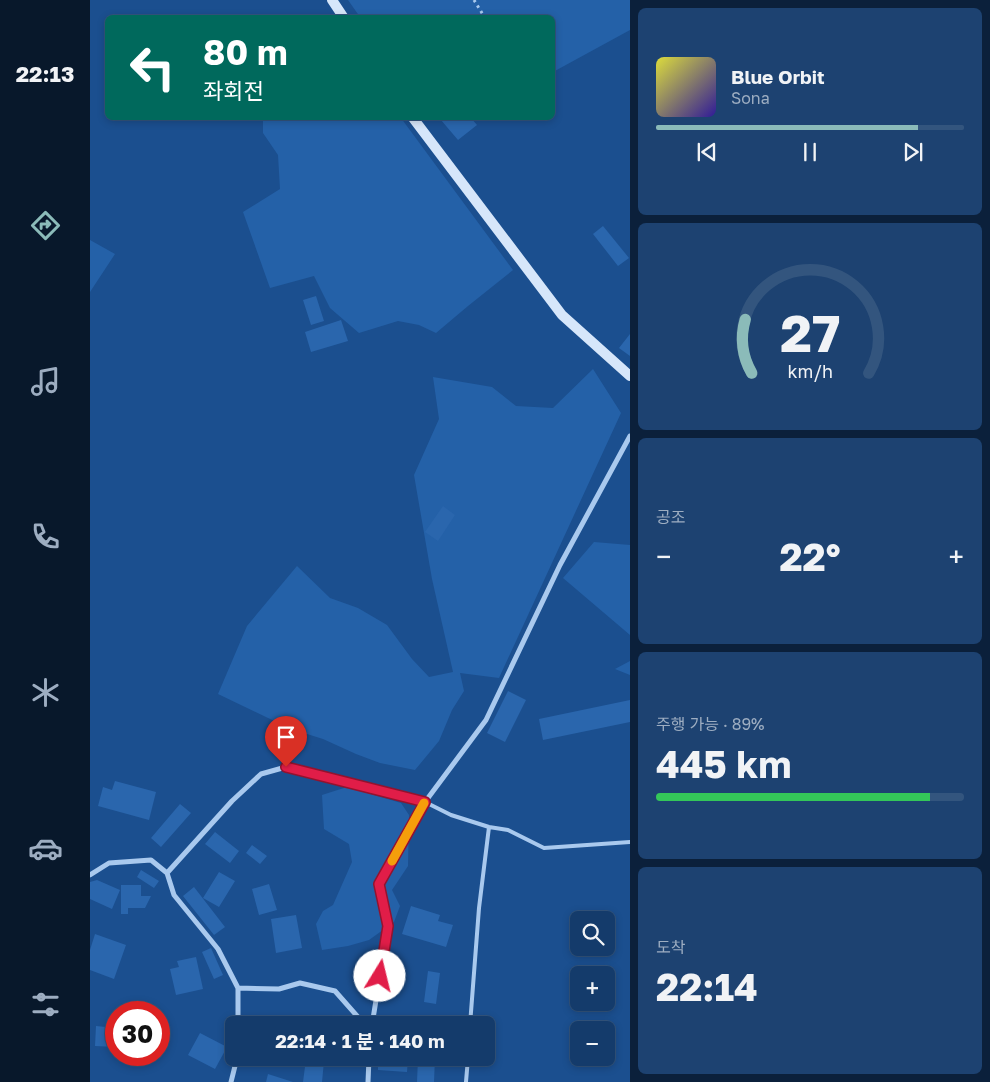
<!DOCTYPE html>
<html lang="ko">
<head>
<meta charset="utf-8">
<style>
	body { margin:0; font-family:"Golos Text","Noto Sans KR",sans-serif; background:#1d4271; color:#f1f3f6; height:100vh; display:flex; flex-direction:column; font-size:19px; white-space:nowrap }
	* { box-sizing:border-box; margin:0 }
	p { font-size:16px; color:#9dadc1 }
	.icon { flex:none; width:28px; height:28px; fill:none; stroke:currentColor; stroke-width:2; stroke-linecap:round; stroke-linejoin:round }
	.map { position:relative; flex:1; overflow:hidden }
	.drawer { display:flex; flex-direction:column; gap:8px; padding:8px; background:#0b203b; width:360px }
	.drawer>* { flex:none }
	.banner { position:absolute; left:15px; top:15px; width:450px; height:105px; border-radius:8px; box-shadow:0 2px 8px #0003,0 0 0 1px #33557e; background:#00695c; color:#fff; overflow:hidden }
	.fabs { position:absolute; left:480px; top:911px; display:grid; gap:10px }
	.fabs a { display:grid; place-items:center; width:45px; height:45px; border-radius:8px; background:#143b6b; box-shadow:0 2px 8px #0003,0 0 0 1px #33557e; font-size:25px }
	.speed { position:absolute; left:15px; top:1001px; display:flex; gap:10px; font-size:25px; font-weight:700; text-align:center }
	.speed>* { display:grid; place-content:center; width:65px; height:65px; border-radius:50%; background:#143b6b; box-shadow:0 2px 8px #0003,0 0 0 1px #33557e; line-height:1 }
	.speed .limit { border:8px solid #d22; background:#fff; color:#111 }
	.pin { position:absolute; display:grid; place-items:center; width:42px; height:42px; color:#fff; margin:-51px -21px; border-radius:50% 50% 50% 0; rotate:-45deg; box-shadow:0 0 5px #0007 }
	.pin .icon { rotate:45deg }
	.me { position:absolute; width:55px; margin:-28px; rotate:9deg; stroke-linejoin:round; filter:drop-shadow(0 0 4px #0008) }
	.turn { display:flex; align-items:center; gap:18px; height:105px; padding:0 15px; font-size:22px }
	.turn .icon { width:65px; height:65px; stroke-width:2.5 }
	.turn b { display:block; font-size:35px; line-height:42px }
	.big { font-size:38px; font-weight:700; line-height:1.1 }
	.drawer .tile { flex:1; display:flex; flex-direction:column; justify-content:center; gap:8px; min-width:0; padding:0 18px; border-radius:8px; background:#1d4271 }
	.drawer .dial { align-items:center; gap:0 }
	.dial svg { height:130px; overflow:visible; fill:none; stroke:#33557e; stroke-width:7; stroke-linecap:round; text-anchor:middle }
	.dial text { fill:#f1f3f6; stroke:none }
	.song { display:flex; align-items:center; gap:15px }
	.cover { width:60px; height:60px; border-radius:8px; background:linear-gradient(135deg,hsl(60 70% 55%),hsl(250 70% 35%)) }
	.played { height:5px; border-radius:2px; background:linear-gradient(90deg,#8bbbb9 85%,#33557e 85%) }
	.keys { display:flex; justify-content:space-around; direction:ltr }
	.heat { display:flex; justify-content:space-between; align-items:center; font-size:28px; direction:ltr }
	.charge { height:8px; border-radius:4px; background:linear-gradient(90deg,#34c759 89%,#33557e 0) }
	.trip { position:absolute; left:135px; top:1016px; width:270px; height:50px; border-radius:8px; background:#143b6b; box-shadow:0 2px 8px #0003,0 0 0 1px #33557e; font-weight:700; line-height:50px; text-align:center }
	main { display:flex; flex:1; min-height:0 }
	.dock { display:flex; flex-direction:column; width:90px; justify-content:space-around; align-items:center; background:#08182b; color:#9dadc1 }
	.dock .icon { width:35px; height:35px }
	.dock .on { color:#8bbbb9 }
	.dock b { font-size:22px; color:#f1f3f6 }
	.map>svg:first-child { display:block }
</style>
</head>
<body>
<main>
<nav class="dock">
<b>22:13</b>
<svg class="icon on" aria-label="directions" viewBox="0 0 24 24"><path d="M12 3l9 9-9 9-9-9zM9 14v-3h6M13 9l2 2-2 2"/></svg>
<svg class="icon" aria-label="music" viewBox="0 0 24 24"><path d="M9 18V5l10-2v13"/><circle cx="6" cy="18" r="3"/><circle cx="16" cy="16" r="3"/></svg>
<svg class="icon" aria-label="phone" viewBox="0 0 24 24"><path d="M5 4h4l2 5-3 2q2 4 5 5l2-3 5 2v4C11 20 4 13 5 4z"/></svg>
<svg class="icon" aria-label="climate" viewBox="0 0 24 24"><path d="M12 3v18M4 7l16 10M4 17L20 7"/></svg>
<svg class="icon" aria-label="car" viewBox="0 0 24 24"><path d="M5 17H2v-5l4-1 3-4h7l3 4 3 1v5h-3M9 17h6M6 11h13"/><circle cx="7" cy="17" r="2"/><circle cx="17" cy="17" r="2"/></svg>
<svg class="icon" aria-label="filters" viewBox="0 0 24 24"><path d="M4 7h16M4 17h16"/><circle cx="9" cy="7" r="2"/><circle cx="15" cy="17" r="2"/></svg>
</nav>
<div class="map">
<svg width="540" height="1082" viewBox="0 0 540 1082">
	<rect width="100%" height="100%" fill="#1b4f8f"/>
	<path fill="#2461a8" d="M258 0H540V30L463 72 462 18 270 17Z
		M173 118H311L423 270 378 306 346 333 329 325 308 321 269 333 240 308 224 276 180 288 153 212 190 189 188 155 173 133Z
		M0 240 25 254 0 292Z
		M503 369 531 413 409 678 370 673 374 691 362 710 349 741 325 770 290 763 266 754 233 739 201 729 128 694 157 626 207 566 240 598 268 608 297 625 322 659 339 677 363 672 342 579 324 475 349 419 343 377 402 387 426 406 463 408Z
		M504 542 540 545V635L473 578Z
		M540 661V675L525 669Z
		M257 787 311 803 319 815 318 866 302 890 310 906 304 922 279 940 258 946 232 950 226 924 233 911 243 905 262 862 259 844 234 829 232 795Z"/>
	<path fill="#2a66ad" d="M355 118H381L387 125 368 140 351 120Z
		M513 226 539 258 528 266 503 234Z
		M226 296 234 321 221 325 213 300Z
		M251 320 258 341 221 352 215 332Z
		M540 334V356L529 348Z
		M353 506 365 515 348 541 335 532Z
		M418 691 436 700 415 742 397 733Z
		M540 700V722L453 740 449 719Z
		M25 781 66 792 59 820 8 806 13 787 22 790Z
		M90 804 101 813 71 847 61 838Z
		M125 832 149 851 140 863 115 844Z
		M162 845 177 856 170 864 156 853Z
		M51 870 69 881 64 888 47 877Z
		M129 872 145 881 129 907 113 898Z
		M7 880 30 890 22 909 0 899V882Z
		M179 884 187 910 169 915 162 889Z
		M31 885H51V896H61L55 908H38V914H31Z
		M104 887 135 927 124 935 93 896Z
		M321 906 350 915 348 921 363 925 356 947 312 934Z
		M206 915 212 948 186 953 181 919Z
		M5 934 36 945 24 979 0 970V950Z
		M121 948 133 975 124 979 112 952Z
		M106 957 113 989 86 995 80 969 89 967 87 961Z
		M338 971 350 973 346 1004 334 1002Z
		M184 1020 198 1025H183Z
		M6 1026 26 1028V1047L5 1046Z
		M110 1033 137 1047 125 1069 98 1055Z
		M288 1058H318L317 1072 288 1070Z
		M328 1058H345L344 1082H327Z
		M216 1059 234 1061 232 1082H213Z
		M178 1074 203 1082H176Z"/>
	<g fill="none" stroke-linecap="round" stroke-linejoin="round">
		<path stroke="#a9c9ee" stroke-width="3" stroke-dasharray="2.5 4" stroke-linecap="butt" d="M384 0 395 18"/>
		<path stroke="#a9c9ee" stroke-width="4" d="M335 802 361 815 399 827 418 830 454 848 540 842
			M380 1025 389 908 399 827
			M376 1082 378 1058"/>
		<path stroke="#a9c9ee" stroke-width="5" d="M77 873 142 801 171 774 196 767 335 802
			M0 875 19 863 61 860 77 873 84 895 128 949 148 988 189 989 210 983 245 991 275 1025
			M148 1025V988
			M282 1025 298 926 289 884 335 802 396 720 470 565 540 436
			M141 1082 147 1058
			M278 1082 279 1058"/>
		<path stroke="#d6e6fa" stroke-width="10" d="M242 0 254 18
			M323 118 472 315 540 376"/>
	</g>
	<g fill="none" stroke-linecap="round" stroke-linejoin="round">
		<g stroke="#92132f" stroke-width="12">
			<path id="route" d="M196 767 335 802 289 884 298 926 290 976"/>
		</g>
		<use href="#route" stroke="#e11d48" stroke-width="9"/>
		<path stroke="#f59e0b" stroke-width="9" d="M302 861 334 803"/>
	</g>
</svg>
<div class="fabs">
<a><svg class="icon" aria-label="search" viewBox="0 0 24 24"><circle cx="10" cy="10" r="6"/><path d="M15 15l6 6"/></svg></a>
<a>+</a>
<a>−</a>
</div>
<div class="speed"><div class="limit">30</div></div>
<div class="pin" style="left:196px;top:767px;background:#d93025"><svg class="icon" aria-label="arrive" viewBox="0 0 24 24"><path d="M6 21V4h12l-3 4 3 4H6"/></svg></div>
<svg class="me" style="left:290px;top:976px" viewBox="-20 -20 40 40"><circle r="19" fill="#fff"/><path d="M0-13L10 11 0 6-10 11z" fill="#e11d48"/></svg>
<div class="trip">22:14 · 1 분 · 140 m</div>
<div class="banner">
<div class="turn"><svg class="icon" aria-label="left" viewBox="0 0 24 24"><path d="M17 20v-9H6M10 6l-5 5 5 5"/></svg><div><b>80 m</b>좌회전</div></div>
</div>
</div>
<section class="drawer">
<div class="tile">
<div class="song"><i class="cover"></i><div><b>Blue Orbit</b><p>Sona</p></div></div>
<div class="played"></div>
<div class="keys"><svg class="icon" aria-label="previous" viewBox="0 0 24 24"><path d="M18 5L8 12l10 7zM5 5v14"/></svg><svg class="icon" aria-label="pause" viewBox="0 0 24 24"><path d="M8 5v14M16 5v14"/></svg><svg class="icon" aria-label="next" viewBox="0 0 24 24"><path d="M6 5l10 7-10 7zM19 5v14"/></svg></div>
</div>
<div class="tile dial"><svg viewBox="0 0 100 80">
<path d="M14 69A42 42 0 1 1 86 69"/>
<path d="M14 69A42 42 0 0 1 10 36" stroke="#8bbbb9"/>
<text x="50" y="56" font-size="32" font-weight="700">27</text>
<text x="50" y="72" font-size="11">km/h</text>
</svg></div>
<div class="tile"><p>공조</p>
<div class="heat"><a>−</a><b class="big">22°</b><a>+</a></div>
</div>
<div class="tile"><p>주행 가능 · 89%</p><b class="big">445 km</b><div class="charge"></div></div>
<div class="tile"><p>도착</p><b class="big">22:14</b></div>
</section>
</main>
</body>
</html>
